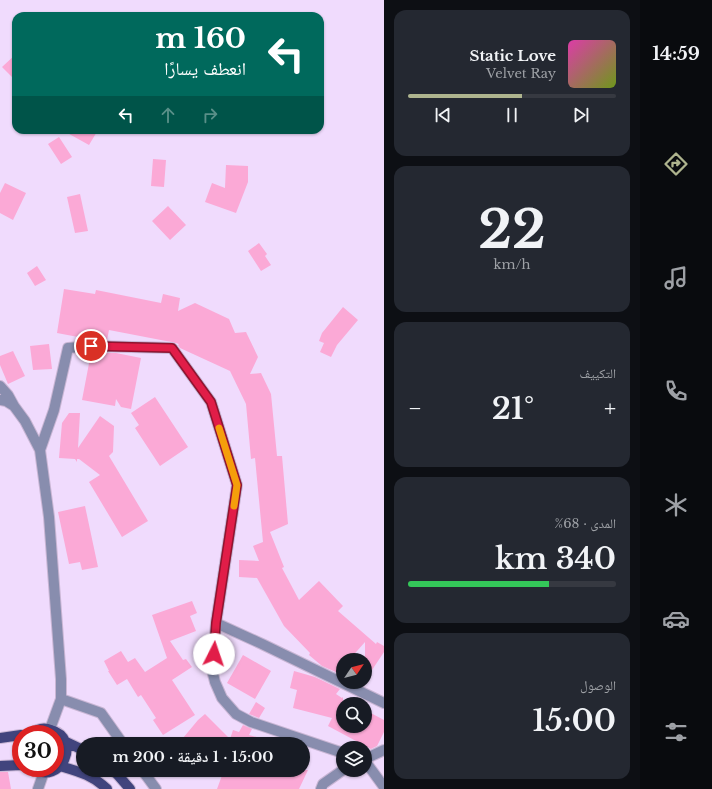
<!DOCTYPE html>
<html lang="ar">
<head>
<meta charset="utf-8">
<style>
	body { margin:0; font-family:"Libre Baskerville","Noto Naskh Arabic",serif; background:#242831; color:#f1f3f6; direction:rtl; height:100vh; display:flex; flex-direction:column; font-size:15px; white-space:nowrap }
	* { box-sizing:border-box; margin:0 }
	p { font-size:13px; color:#9ea1a6 }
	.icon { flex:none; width:22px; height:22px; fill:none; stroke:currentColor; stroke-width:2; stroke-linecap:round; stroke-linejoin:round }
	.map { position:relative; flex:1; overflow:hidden; direction:ltr }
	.side { display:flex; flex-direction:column; gap:10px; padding:10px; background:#0d0f14; width:256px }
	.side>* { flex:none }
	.top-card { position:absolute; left:12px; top:12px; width:312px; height:122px; border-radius:12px; box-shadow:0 1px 3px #0004; direction:rtl; background:#00695c; color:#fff; overflow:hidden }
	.needle { width:26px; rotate:55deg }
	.tools { position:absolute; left:336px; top:653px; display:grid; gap:8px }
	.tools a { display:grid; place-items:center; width:36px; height:36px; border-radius:50%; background:#171b24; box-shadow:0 1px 3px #0004; font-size:20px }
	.speed { position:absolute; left:12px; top:725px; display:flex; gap:8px; font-size:20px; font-weight:700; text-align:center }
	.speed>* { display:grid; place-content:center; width:52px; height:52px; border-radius:50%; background:#171b24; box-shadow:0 1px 3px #0004; line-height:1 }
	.speed .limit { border:6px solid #d22; background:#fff; color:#111 }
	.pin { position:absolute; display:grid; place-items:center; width:34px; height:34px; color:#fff; margin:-17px; border:2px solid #fff; border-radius:50%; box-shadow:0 1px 4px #0007 }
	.me { position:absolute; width:44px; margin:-22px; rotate:4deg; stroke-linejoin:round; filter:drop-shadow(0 0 3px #0008) }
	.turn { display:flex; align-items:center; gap:14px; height:84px; padding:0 12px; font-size:18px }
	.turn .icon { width:52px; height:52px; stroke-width:2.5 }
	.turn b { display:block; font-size:28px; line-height:34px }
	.lanes { display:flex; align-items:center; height:38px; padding:0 12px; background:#0003; justify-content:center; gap:20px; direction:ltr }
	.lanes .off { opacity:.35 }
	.big { font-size:30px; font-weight:600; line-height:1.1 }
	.side .tile { flex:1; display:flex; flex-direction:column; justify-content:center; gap:6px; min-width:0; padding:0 14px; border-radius:12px; background:#242831 }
	.side .dial { align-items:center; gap:0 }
	.dial b { font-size:52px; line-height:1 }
	.song { display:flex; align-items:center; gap:12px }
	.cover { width:48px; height:48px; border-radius:6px; background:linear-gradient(135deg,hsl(320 70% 55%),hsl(80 70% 35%)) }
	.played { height:4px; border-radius:2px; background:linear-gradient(90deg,#aeb48e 55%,#363941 55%) }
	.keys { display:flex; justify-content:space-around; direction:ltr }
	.heat { display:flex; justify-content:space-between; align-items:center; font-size:22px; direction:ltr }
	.charge { height:6px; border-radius:3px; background:linear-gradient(90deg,#34c759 68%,#363941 0) }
	.trip { position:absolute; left:76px; top:737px; width:234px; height:40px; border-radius:20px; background:#171b24; box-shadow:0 1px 3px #0004; font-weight:600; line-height:40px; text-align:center; direction:rtl }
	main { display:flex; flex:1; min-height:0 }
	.tab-bar { display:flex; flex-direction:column; width:72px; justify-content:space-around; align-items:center; background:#090b0e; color:#9ea1a6 }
	.tab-bar .icon { width:28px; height:28px }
	.tab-bar .selected { color:#aeb48e }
	.tab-bar b { font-size:18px; color:#f1f3f6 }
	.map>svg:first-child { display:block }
</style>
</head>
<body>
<main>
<nav class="tab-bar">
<b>14:59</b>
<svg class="icon selected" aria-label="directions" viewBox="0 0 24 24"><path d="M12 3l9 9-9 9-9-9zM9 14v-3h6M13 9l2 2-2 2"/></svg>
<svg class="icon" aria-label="music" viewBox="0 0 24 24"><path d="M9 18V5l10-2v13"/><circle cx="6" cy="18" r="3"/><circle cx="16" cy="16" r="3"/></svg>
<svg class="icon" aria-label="phone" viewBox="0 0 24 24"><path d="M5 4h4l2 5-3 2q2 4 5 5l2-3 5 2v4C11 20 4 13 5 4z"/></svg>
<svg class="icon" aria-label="climate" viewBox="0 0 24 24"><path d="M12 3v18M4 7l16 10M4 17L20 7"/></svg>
<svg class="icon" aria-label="car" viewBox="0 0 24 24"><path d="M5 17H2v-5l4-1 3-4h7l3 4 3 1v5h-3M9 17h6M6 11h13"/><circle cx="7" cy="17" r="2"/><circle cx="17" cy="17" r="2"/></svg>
<svg class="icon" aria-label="filters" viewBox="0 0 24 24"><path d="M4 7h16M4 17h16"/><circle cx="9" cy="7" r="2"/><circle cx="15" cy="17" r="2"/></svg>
</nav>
<section class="side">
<div class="tile">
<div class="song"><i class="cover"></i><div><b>Static Love</b><p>Velvet Ray</p></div></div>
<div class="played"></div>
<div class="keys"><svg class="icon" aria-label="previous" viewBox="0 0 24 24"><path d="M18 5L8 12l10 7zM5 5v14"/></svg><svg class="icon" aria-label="pause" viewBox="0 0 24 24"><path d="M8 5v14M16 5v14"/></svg><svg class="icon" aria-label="next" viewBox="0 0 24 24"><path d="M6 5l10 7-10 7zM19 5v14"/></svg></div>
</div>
<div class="tile dial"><b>22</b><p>km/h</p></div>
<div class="tile"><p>التكييف</p>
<div class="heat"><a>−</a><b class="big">21°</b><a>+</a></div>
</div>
<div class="tile"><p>المدى · 68%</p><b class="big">340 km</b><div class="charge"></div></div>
<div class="tile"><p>الوصول</p><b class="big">15:00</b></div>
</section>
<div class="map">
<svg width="384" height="789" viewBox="0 0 384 789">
	<rect width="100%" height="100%" fill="#f0dbfd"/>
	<path fill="#fba9d6" d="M16 54V81L2 67Z
		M62 130H98L89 145Z
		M59 137 72 157 61 164 48 144Z
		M153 159 166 160 164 187 151 186Z
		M226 165 248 166V182L236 213 205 202 212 183 225 188Z
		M5 183 26 193 13 220 0 213V193Z
		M80 194 88 231 75 233 67 197Z
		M168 206 186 225 170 240 152 221Z
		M259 243 267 254 265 256 271 265 261 271 248 251Z
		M37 266 46 280 35 286 27 273Z
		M64 289 95 294 96 290 161 303 163 294 180 298 178 311 195 303 229 319 235 333 246 332 258 357 250 374 261 373 271 394 277 456H282L288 524 270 532 284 567 282 568 299 600 319 581 343 606 338 611 376 644 377 642 384 646V652L372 670 365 666V642L349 660H343V667L338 673 322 666 309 655 310 653 284 626 257 578 239 577V560L259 561 253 546 263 542 255 458 251 459 246 404 230 371 180 348 178 345 179 344 172 342 166 341 109 330 107 340H94L57 333Z
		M343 307 358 320 337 345 331 357 320 352 324 343 319 341 322 333Z
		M49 344 52 369 33 370 30 346Z
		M13 351 25 376 8 384 0 365V356Z
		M91 353H116L141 358 131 409 121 407 116 399 115 406 82 400Z
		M155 397 188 447 160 466 135 428 139 425 131 413Z
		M69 413H80L78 448 100 416 114 426 113 452 109 456 148 521 122 537 89 482 100 475 79 459H77V462L75 459 59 458 62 423Z
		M85 506 98 567 82 570 80 562 69 564 58 512Z
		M192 601 197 613 190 616 196 631 170 641 183 660 186 659 192 667 172 680 195 715 163 735 153 720 156 718 141 695 138 697 127 679 117 685 108 671H109L104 661 121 651 128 662 135 658 145 672 167 658 152 615Z
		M243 655 271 671 255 699 227 683Z
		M294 671 315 677 340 689 336 694 342 698 343 697V726H365V710L384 720V732L377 746 371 749 328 726 332 718 293 708 297 690 290 688Z
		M256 702 265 708 259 718 249 714Z
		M205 714 230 739 233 730 239 732 243 725 252 729 249 735 271 741 270 744H178L198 720Z
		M224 770H308L299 789H217Z
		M0 772H8L11 789H0Z"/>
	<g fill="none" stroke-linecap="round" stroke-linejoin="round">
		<g stroke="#c9b6d4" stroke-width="12">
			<path id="minor" d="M0 386 8 395 14 406
				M0 400 6 401 14 406 25 421 40 450 49 517 61 679V699L50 729
				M40 450 54 410 68 348 91 346 172 348 211 402 237 485 216 623 262 644 384 703
				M216 623 212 670 215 682 222 698 236 714 251 722 343 753
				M61 699 101 713 123 744
				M365 759 384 750
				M365 761 384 787
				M142 770 156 789
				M38 789 44 772
				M321 789 323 784 343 770"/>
		</g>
		<g stroke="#c9b6d4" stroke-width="12">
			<path id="major" d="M31 734C37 729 44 727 51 730 82 738 62 787 32 768
				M0 738 21 735
				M64 741 83 750
				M0 766 21 765
				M60 766C80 772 92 775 107 789
				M112 770 117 774 130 789"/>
		</g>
		<use href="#minor" stroke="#888dae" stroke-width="10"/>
		<use href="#major" stroke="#41447d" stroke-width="10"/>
	</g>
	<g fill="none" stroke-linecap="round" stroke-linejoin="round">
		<g stroke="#92132f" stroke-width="10">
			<path id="route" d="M91 346 172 348 211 402 237 485 216 623 214 654"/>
		</g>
		<use href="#route" stroke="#e11d48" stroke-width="7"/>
		<path stroke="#f59e0b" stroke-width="7" d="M219 428 237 485 234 506"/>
	</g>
</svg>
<div class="tools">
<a><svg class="needle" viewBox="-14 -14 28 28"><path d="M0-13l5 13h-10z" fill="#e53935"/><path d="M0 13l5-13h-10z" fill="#9ea1a6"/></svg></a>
<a><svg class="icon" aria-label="search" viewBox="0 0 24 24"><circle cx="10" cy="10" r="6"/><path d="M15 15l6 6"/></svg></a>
<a><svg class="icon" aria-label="layers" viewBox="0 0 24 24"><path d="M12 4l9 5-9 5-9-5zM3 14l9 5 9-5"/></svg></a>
</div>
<div class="speed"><div class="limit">30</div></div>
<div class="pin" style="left:91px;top:346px;background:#d93025"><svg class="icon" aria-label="arrive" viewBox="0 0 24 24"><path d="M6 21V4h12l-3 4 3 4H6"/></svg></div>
<svg class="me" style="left:214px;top:654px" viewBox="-20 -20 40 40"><circle r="19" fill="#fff"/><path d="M0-13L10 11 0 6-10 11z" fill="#e11d48"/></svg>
<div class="trip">15:00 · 1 دقيقة · 200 m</div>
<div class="top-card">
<div class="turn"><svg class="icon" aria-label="left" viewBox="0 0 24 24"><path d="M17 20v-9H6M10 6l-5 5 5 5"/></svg><div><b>160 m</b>انعطف يسارًا</div></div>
<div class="lanes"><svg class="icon" aria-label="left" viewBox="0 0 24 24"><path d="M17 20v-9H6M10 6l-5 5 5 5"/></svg><svg class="icon off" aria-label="ahead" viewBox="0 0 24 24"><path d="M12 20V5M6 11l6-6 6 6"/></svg><svg class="icon off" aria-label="right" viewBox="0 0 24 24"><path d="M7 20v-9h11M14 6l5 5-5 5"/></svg></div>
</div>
</div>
</main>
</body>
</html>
